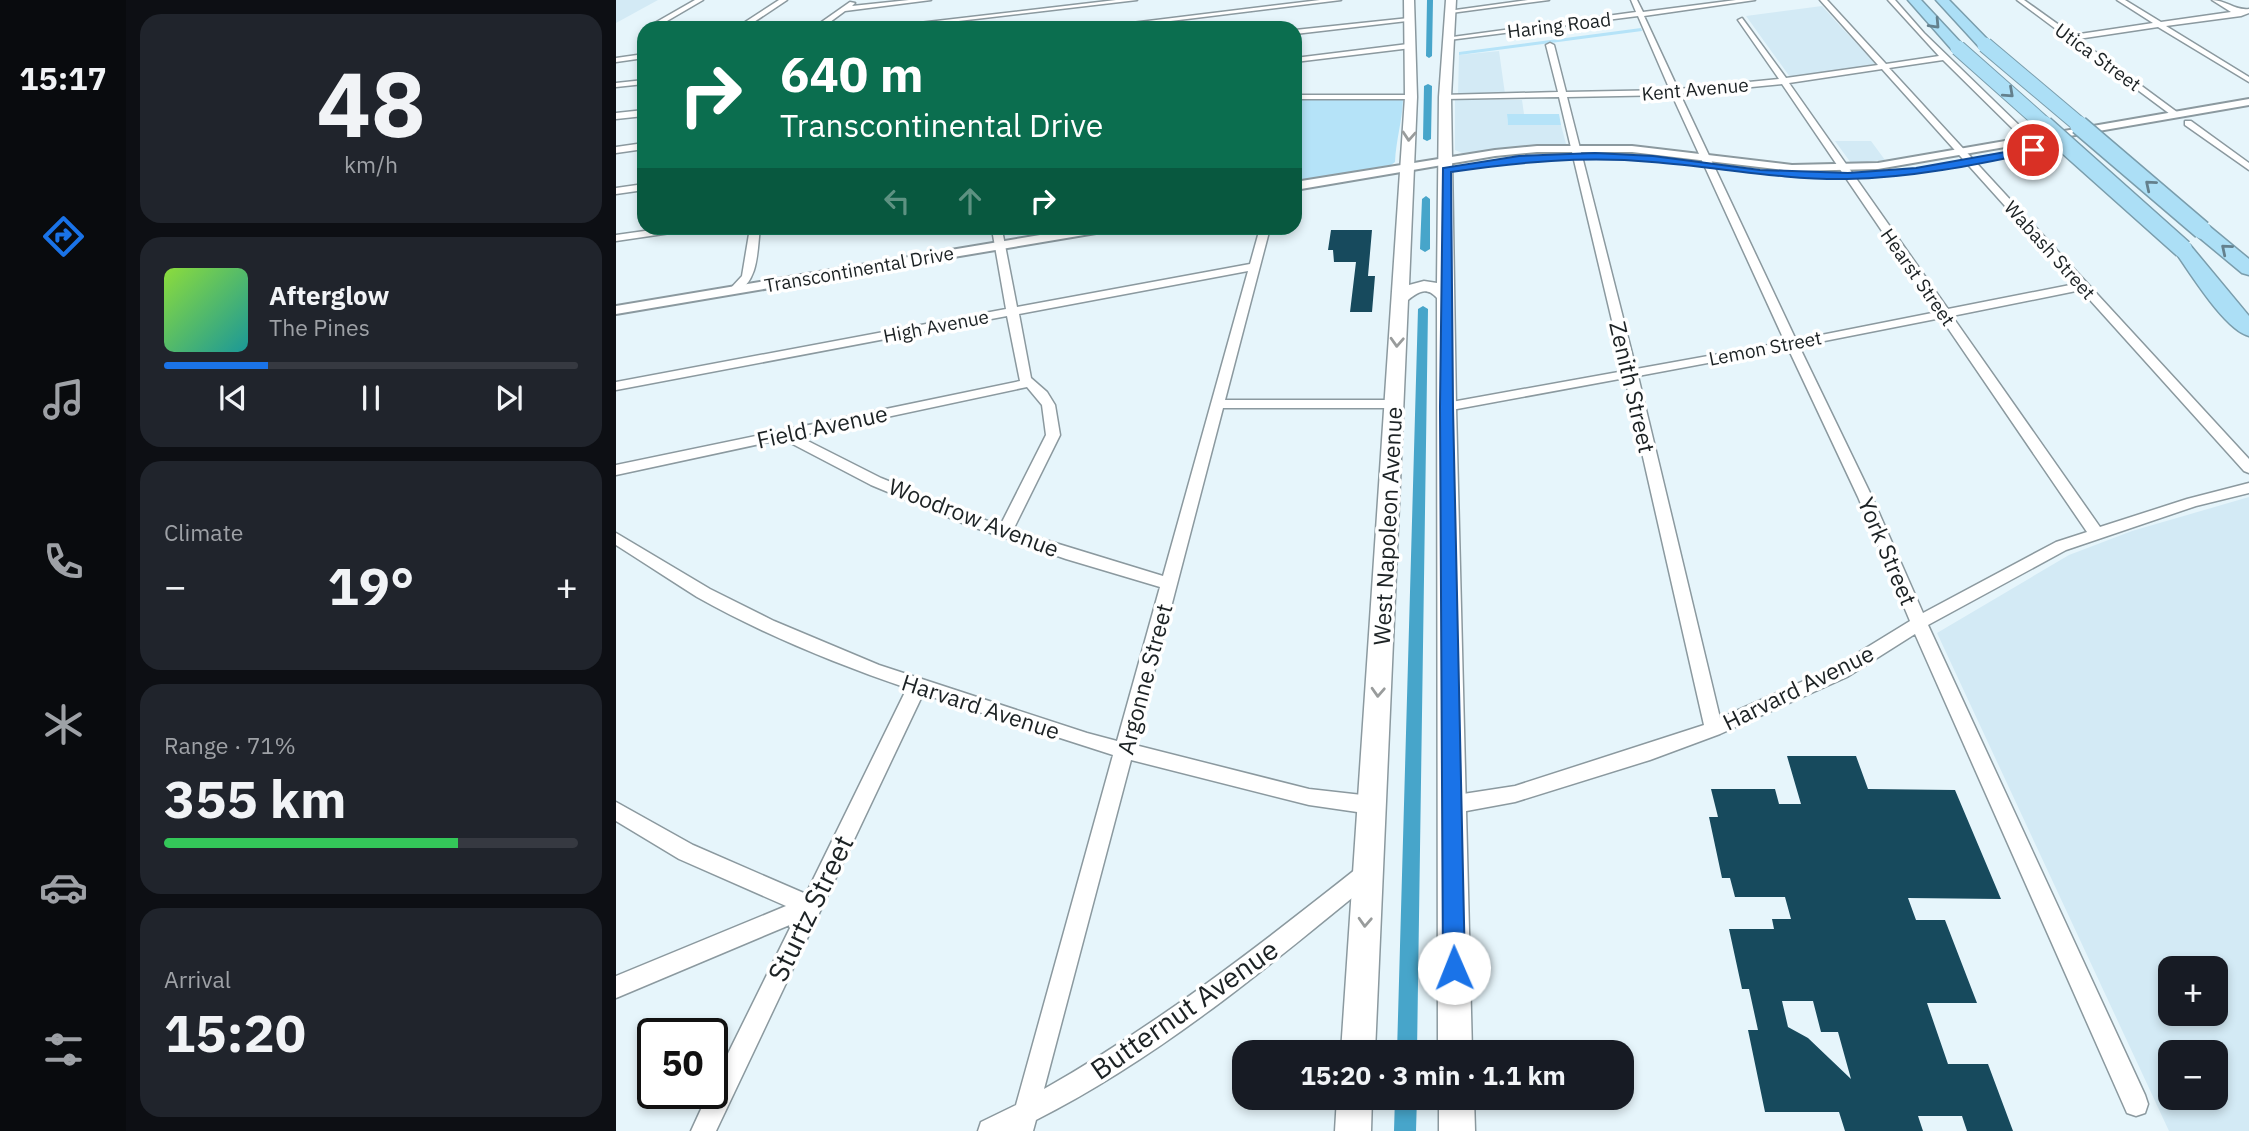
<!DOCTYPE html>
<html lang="en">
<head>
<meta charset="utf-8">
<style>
	body { margin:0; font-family:"IBM Plex Sans",sans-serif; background:#20242c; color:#f1f3f6; height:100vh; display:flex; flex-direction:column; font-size:26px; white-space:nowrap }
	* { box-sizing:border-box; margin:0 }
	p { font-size:23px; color:#9ea1a6 }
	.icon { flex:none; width:38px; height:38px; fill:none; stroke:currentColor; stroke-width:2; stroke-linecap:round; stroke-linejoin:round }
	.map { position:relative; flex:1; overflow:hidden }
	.panel { display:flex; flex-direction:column; gap:14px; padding:14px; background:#0d0f14; width:490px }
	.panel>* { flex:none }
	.top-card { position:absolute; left:21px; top:21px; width:665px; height:214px; border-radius:21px; box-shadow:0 4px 10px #0003; background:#0b6e4f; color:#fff; overflow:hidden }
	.fabs { position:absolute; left:1542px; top:956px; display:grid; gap:14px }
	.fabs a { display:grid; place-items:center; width:70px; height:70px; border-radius:14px; background:#171b24; box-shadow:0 4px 10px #0003; font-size:35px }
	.speed { position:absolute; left:21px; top:1018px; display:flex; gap:14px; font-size:35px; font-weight:700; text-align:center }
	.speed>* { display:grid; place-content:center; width:91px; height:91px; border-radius:50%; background:#171b24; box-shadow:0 4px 10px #0003; line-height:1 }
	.speed .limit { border:4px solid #111; border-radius:10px; background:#fff; color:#111 }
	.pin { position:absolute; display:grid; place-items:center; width:60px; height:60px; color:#fff; margin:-30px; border:4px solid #fff; border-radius:50%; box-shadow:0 2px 7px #0007 }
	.me { position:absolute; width:77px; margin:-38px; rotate:359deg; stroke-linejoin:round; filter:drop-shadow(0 0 5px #0008) }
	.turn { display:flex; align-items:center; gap:24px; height:147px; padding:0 28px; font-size:32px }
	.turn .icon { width:91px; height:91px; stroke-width:2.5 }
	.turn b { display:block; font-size:49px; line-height:60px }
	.lanes { display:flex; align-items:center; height:66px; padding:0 28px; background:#0003; justify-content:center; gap:35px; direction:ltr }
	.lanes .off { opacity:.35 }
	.big { font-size:52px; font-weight:800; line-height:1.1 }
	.panel .widget { flex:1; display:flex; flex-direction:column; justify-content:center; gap:10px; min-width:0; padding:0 24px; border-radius:21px; background:#20242c }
	.panel .dial { align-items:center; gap:0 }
	.dial b { font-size:91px; line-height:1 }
	.song { display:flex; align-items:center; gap:21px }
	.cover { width:84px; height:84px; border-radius:10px; background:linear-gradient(135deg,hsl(90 70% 55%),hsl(180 70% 35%)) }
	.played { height:7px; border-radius:4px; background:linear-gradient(90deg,#1a73e8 25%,#363941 25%) }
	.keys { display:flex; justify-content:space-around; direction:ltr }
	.heat { display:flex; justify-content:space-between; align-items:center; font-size:38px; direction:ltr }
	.charge { height:10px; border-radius:5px; background:linear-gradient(90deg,#34c759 71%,#363941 0) }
	.trip { position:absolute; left:616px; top:1040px; width:402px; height:70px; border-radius:21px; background:#171b24; box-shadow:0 4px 10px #0003; font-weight:800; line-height:70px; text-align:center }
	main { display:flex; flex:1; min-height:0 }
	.menu { display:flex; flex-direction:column; width:126px; justify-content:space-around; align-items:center; background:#090b0e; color:#9ea1a6 }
	.menu .icon { width:49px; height:49px }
	.menu .on { color:#1a73e8 }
	.menu b { font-size:32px; color:#f1f3f6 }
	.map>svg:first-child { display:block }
</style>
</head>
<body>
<main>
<nav class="menu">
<b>15:17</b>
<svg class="icon on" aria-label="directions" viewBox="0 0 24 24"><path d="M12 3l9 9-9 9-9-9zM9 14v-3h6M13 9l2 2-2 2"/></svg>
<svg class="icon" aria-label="music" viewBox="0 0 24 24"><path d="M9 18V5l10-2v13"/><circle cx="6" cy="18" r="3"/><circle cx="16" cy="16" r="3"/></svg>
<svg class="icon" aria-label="phone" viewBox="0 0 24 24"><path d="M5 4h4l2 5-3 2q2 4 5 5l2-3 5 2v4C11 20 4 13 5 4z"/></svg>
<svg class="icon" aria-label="climate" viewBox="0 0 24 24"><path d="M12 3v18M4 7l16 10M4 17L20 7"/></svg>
<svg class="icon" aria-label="car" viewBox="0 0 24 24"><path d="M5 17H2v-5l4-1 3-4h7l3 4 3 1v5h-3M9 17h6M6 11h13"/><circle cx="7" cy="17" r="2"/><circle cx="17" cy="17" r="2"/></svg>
<svg class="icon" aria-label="filters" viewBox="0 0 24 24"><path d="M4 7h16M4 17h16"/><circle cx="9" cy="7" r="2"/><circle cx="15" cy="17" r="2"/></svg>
</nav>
<section class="panel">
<div class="widget dial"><b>48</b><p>km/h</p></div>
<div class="widget">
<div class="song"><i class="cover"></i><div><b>Afterglow</b><p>The Pines</p></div></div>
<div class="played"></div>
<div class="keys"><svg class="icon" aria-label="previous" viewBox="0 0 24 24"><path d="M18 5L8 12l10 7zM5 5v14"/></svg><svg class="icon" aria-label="pause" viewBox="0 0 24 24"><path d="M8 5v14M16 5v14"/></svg><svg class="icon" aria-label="next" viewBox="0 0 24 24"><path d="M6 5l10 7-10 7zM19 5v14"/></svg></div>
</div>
<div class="widget"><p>Climate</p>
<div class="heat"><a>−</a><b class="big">19°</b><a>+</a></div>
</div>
<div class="widget"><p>Range · 71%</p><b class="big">355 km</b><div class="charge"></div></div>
<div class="widget"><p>Arrival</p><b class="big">15:20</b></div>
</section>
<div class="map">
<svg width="1633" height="1131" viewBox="0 0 1633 1131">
	<rect width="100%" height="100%" fill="#e6f5fb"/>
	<path fill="#d3eaf5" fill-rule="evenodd" d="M0 0H42L0 23Z
		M1206 6 1225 27 1260 64 1174 77 1130 16Z
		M883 51 889 94H842L843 55Z
		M839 100H906L908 114H891L892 125H945L950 144 846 153 839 150Z
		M1219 141H1255L1269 160 1235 163Z
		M1633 497V1131H1553L1321 633 1453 555 1516 531ZM1554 968H1600V1013H1554ZM1554 1052H1600V1097H1554Z"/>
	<path fill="#b5e3f8" d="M1025 28 1026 31 843 55V52Z
		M727 97 787 100C786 122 780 140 779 162L775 165 679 181C679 162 682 145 684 127 684 118 679 110 679 99Z
		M891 114H943L945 125H892Z"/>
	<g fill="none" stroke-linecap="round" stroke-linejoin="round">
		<path fill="#47a5ca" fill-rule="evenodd" d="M811 0H817L816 56 813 58 810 56Z
			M812 84 816 86 815 139 811 141 807 139 808 86Z
			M810 196 814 199V249L809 252 804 249 806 199Z
			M807 306 812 309 801 1052H781L802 309Z
			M779 1097H801L800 1131H778Z"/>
	</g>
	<path fill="#174a5d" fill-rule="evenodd" d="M715 230H756L752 276H759L756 312H734L740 262H718L717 250H712Z
		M1171 756H1240L1252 789 1339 790 1385 899 1292 898 1300 920H1329L1361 1003H1311L1332 1064H1372L1397 1131H1351L1346 1116H1302L1307 1131H1229L1223 1112H1149L1132 1030H1142L1133 989H1126L1113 929H1158L1156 919H1175L1169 897H1119L1114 878H1106L1093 817H1102L1095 789H1159L1163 804H1185ZM1166 1001H1197L1205 1032H1222L1235 1079 1192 1038 1172 1027Z"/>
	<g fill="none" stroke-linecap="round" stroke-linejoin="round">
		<g stroke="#8b999f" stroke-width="3">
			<path id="minor" d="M79 0H87L39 28H30Z
				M163 0H171L129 28H120Z
				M293 0H315L229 11 206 28H197L234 2 239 3 236 6Z
				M500 0H521L283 28H260Z
				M704 0H725L498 28H475Z
				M912 0H933L835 13 832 11Z
				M1015 0H1021L1027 12 1120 0H1139L1028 16 1062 89 1163 79 1122 20 1126 18 1170 78 1262 65 1204 0H1211L1270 64 1323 56 1272 0H1279L1308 33 1408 130 1440 147 1432 149 1402 134 1327 60 1273 68 1633 459V473L1628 471 1465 290 1336 316 1484 527 1571 499 1633 483V493L1580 506 1450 550 1312 625 1529 1095 1532 1104 1529 1113 1520 1116 1511 1113 1299 634 1231 677 1104 734 1034 760 899 802 834 814 827 811 824 805 827 799 834 796 899 786 1088 725 1009 378 830 411 823 407 830 403 1008 371 943 97 829 99 825 97 826 95 942 92 930 45 934 43 938 45 950 92 1054 90 1022 16 833 40 829 38 1020 12ZM1266 69 1459 284 1332 309 1173 83ZM1166 84 1321 312 1180 340 1064 94ZM1056 95 1169 342 1020 369 951 97ZM1325 318 1471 532 1440 542 1307 613 1256 497 1183 346ZM1172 348 1242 497 1294 621 1219 667 1104 718 1022 376Z
				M1401 0H1408L1457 35 1537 23 1501 0H1509L1545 22 1615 12 1596 0C1610 0 1619 11 1633 9V13L1625 16 1550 26 1633 77V82L1542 27 1462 39 1565 115 1558 117Z
				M793 18 791 21 679 34V30Z
				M792 44 795 48 679 62V58Z
				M28 54V58L0 62V58Z
				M28 80V84L0 87V83Z
				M679 95H795L799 97 795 99H679Z
				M28 110V116L0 119V113Z
				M1569 121H1575L1633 163V170L1569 125Z
				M28 143V149L0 153V147Z
				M28 184V190L0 194V188Z
				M50 228H73L68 231 0 241V235Z
				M134 228H144C141 250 143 282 120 292L114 289 126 276Z
				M644 228H654L609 400H778L785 404 778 408H607L519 745 693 789 755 796 762 799 765 805 762 811 755 814 693 805 515 760 428 1089C541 1025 643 946 745 865L752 862 759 865 762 872 759 879C652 967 544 1057 420 1120L417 1131H362L365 1122 400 1105 497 755 307 694 100 1131H75L92 1094H96V1086L176 924 0 998V976L170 906 63 859 0 821V802L77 845 190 894 291 688C220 664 147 634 81 597 54 580 27 562 0 545V533L94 589 158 621 263 665 471 733 501 741 544 587 450 559 351 525 255 485 167 439 0 475V465L404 381 391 316 0 390V382L390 309 377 235 382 232 387 235 401 307 634 264ZM632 271 547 576 397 530 444 435 439 405 431 392 415 378 403 314ZM411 387 426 405 430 435 384 526 265 478 182 436Z"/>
		</g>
		<g stroke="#8b999f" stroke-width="4">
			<path id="tertiary" d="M1633 99V105L1262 169 1176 171 1016 152H921L879 156 679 190V182L879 150 921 146H1016L1176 165 1262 163Z
				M466 228H492L486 232 0 314V306Z"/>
		</g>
		<g stroke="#8b999f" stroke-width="3">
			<path id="secondary" d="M788 0H798L801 97 793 285 808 281 821 283 823 97 830 0H840L835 97 840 407 856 1052H822L821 298C811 287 803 291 792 300L759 1052H725L789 97Z
				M721 1097H756L755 1131H719Z
				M823 1097H858L859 1131H823Z"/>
		</g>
		<g stroke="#7a9dac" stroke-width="3">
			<path id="motorway" d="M1292 0H1305L1347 45V51H1337Z
				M1320 0H1333L1374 42V48H1364Z
				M1586 224 1593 226 1633 259V275L1626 273 1579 234 1576 230Z
				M1567 243 1574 245 1633 316V336C1609 330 1575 274 1560 253L1557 249 1560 245Z"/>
		</g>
		<use href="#minor" fill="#fff" fill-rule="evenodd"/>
		<use href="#tertiary" fill="#fff" fill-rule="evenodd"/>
		<use href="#secondary" fill="#fff" fill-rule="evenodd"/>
		<use href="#motorway" fill="#acdff6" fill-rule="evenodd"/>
		<g stroke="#7a9dac" stroke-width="17" stroke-linecap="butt">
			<path id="motorway-bridge-far1" d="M1369 45 1465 126
				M1342 48 1430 126"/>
		</g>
		<g stroke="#7a9dac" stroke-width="21" stroke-linecap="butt">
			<path id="motorway-bridge" d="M1428 125 1567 249
				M1463 125 1586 230"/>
		</g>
		<use href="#motorway-bridge-far1" stroke="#acdff6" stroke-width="15"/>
		<use href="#motorway-bridge" stroke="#acdff6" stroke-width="18"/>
	</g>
	<defs><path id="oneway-chevron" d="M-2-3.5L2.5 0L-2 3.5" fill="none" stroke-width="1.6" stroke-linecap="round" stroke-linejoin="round" transform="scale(1.75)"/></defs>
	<g stroke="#64808d">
		<use href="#oneway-chevron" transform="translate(1319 24) rotate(47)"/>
		<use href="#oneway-chevron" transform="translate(1393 93) rotate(42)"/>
		<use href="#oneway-chevron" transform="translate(1534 185) rotate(-140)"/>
		<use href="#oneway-chevron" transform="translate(1610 249) rotate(-140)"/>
	</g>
	<g stroke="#999c9c">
		<use href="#oneway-chevron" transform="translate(793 136) rotate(94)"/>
		<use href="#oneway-chevron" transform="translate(781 342) rotate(93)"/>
		<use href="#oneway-chevron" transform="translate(762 692) rotate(93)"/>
		<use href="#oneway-chevron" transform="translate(749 922) rotate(93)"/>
	</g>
	<path fill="#1a73e8" stroke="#114b97" stroke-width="2" d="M1417 147 1422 150 1420 152C1359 165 1294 178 1231 179 1165 180 1102 167 1036 162 968 156 902 162 835 172L837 407 849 968 846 976 838 979 830 976 827 968 824 407 827 168 903 156 979 153 1037 156 1144 170 1232 173 1300 168Z"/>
	<g text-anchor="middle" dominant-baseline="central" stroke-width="7" stroke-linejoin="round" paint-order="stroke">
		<g font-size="19" fill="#1c2224" stroke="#fff">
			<text transform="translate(943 25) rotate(-7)">Haring Road</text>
			<text transform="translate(1482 57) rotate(36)">Utica Street</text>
			<text transform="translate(1079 89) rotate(-5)">Kent Avenue</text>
			<text transform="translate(1434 250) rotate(48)">Wabash Street</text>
			<text transform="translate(243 269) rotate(-10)">Transcontinental Drive</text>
			<text transform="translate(1302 277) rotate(55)">Hearst Street</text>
			<text transform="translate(320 326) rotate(-11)">High Avenue</text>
			<text transform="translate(1149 348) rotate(-11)">Lemon Street</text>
		</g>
		<g font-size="23" fill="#1c2224" stroke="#fff">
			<text transform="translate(1017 387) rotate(77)">Zenith Street</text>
			<text transform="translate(206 426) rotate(-12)">Field Avenue</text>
			<text transform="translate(358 517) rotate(21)">Woodrow Avenue</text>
			<text transform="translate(771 526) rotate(-87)">West Napoleon Avenue</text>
			<text transform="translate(1272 551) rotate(67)">York Street</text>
			<text transform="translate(528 679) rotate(-75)">Argonne Street</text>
			<text transform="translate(1182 687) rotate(-26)">Harvard Avenue</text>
			<text transform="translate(365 706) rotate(18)">Harvard Avenue</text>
		</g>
		<g font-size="28" fill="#1c2224" stroke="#fff">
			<text transform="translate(194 908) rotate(-64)">Sturtz Street</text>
			<text transform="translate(568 1009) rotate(-35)">Butternut Avenue</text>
		</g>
	</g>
</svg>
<div class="fabs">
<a>+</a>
<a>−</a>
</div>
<div class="speed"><div class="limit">50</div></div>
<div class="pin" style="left:1417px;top:150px;background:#d93025"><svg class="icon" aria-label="arrive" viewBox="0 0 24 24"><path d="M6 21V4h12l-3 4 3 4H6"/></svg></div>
<svg class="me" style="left:838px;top:968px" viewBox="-20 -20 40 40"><circle r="19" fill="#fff"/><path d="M0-13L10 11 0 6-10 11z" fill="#1a73e8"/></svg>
<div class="trip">15:20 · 3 min · 1.1 km</div>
<div class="top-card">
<div class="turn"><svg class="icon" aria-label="right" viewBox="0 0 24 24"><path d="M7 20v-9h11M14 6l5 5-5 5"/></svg><div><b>640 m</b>Transcontinental Drive</div></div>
<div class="lanes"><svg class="icon off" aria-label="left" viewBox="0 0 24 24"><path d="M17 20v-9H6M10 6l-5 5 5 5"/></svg><svg class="icon off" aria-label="ahead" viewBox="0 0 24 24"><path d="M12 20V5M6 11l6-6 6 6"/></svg><svg class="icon" aria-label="right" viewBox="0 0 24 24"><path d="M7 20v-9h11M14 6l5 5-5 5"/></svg></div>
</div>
</div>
</main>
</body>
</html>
